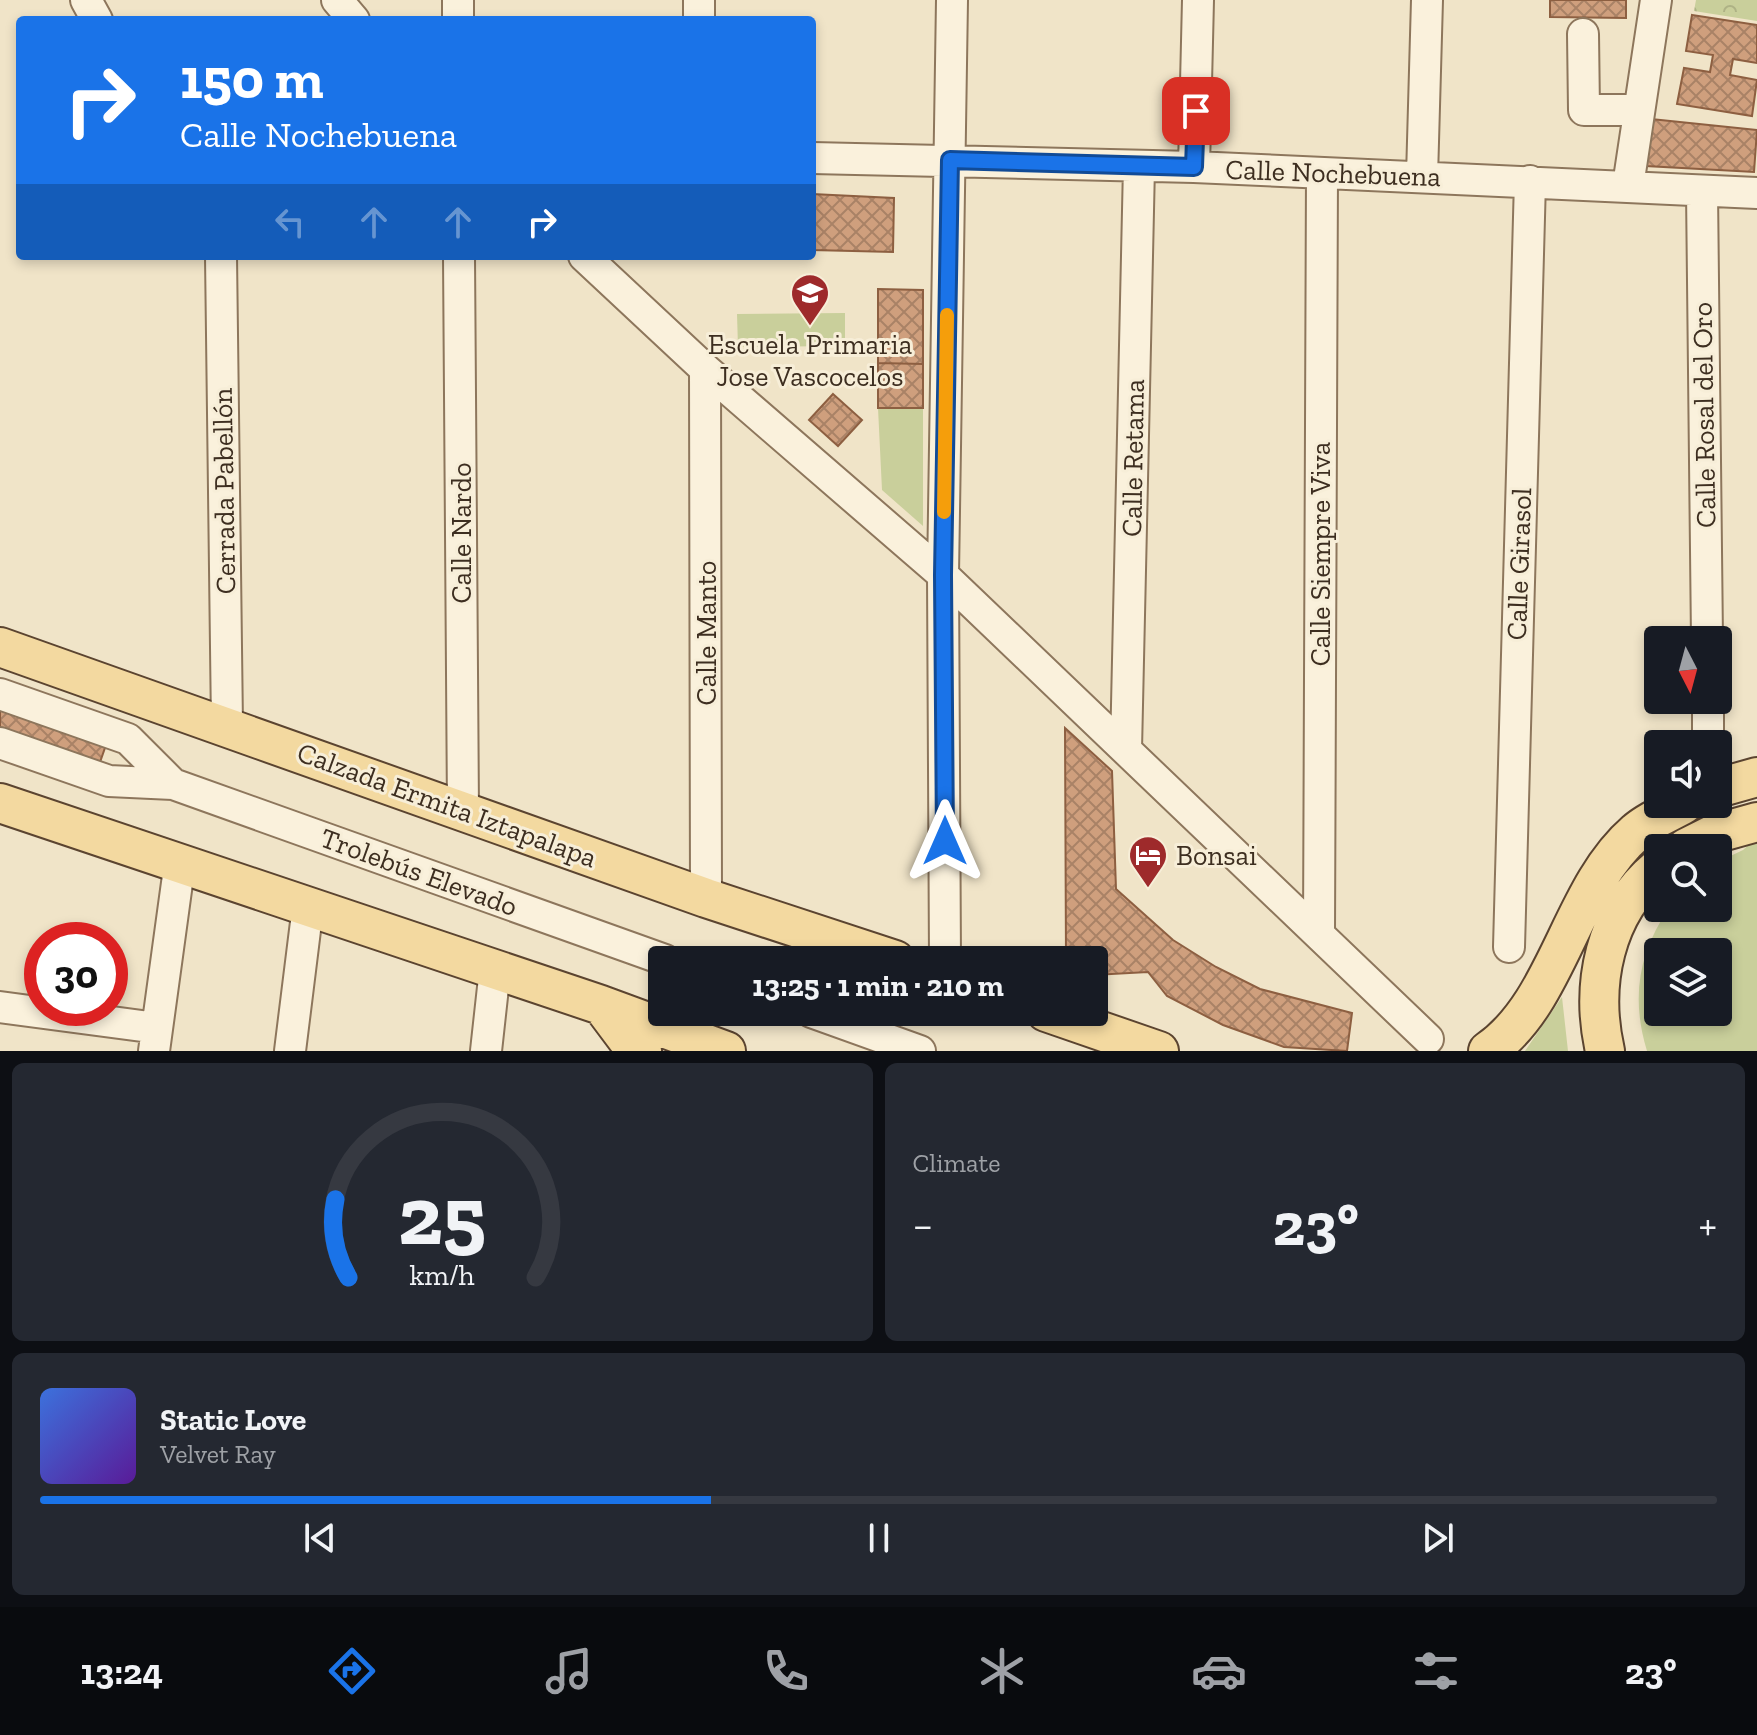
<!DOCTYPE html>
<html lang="en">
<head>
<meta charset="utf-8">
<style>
	body { margin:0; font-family:"Zilla Slab",serif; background:#242831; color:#f1f3f6; height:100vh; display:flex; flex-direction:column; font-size:30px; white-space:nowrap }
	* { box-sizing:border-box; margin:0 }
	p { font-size:26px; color:#9ea1a6 }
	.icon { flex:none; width:44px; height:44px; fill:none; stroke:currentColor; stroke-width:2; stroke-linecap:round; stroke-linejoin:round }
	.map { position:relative; height:1051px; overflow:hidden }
	.panel { display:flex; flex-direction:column; gap:12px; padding:12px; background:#0d0f14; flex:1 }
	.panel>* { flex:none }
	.hud { position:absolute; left:16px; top:16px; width:800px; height:244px; border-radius:8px; box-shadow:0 4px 12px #0003; background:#1a73e8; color:#fff; overflow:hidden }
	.needle { width:52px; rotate:174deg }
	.tools { position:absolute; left:1644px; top:626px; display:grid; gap:16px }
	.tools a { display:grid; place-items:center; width:88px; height:88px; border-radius:8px; background:#171b24; box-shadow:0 4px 12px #0003; font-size:40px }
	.speed { position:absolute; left:24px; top:922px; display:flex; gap:16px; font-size:40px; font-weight:700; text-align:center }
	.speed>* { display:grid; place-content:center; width:104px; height:104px; border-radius:50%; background:#171b24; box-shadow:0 4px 12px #0003; line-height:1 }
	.speed .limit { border:12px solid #d22; background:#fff; color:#111 }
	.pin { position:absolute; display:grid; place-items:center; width:68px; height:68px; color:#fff; margin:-34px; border-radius:16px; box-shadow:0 4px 12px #0006 }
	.me { position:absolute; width:88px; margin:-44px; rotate:0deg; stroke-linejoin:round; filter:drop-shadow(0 0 6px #0008) }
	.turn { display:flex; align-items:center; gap:28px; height:168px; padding:0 32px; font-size:36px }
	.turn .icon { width:104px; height:104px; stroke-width:2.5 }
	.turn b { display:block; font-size:56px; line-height:68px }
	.lanes { display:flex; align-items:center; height:76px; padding:0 32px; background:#0003; justify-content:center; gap:40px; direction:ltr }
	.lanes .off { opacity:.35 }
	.big { font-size:60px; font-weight:800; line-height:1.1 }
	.panel .widget { flex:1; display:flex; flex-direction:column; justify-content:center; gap:12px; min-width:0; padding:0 28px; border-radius:12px; background:#242831 }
	.panel .dial { align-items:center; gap:0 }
	.dial svg { height:208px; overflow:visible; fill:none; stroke:#363941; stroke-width:7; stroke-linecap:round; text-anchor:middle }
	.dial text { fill:#f1f3f6; stroke:none }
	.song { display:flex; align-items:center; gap:24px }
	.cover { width:96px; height:96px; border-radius:12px; background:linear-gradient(135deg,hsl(220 70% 55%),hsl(270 70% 35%)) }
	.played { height:8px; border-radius:4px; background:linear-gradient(90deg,#1a73e8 40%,#363941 40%) }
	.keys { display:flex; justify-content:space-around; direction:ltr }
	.heat { display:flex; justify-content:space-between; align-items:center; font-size:44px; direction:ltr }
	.panel .tiles { flex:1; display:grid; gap:12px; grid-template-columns:1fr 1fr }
	.widget:last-child { grid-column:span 2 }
	.trip { position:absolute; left:648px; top:946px; width:460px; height:80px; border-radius:8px; background:#171b24; box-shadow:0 4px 12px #0003; font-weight:800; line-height:80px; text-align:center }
	.menu { display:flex; height:128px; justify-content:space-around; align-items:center; background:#090b0e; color:#9ea1a6 }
	.menu .icon { width:56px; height:56px }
	.menu .on { color:#1a73e8 }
	.menu b { font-size:36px; color:#f1f3f6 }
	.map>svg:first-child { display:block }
</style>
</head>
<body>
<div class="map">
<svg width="1757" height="1051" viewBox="0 0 1757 1051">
	<defs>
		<pattern id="park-crowns" width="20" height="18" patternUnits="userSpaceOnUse" patternTransform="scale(2)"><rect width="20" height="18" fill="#c9cf9b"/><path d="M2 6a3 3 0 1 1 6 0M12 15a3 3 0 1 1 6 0" fill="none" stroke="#aeb285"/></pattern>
		<pattern id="building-cross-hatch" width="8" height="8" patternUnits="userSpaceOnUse" patternTransform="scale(2)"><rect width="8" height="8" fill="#cf9f7d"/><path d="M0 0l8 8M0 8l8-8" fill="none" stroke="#a98266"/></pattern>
	</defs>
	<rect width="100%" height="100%" fill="#f0e4c8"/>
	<path fill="#c9cf9b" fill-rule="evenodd" d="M845 313V346L738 347 737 314Z
		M878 408H923V526L882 490Z
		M1757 837V1051H1647C1631 999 1638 953 1669 908H1718V862L1743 850ZM1658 952H1718V1012H1658Z
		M1562 997 1568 1051H1525Z"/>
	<path fill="url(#park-crowns)" d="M1696 0H1757V21L1694 11Z"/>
	<path fill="url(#building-cross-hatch)" stroke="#8d5f41" stroke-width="2" d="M1550 0H1626V18L1550 17Z
		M1692 15 1757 25V63L1733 59 1730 75 1757 80 1752 116 1677 104 1684 68 1710 72 1713 55 1686 51Z
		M1651 119 1757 130 1754 172 1646 166Z
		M812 194 894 198 893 252 812 250Z
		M878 289 923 290V364L878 363Z
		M878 363 923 364V408H878Z
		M833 394 862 420 838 446 809 420Z
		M0 705 107 742 99 765 0 731Z
		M1065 728 1112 771 1116 889 1173 940 1216 967 1260 989 1352 1013 1347 1051 1284 1047 1223 1025 1167 996 1148 972 1094 975V960H1066Z"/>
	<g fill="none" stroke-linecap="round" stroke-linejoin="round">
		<g stroke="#8d765c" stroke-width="34">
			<path id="minor" d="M86 0 97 20
				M337 0 354 20
				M458 0V20
				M699 20V0
				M1583 34 1584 110H1639
				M812 158 1194 167 1757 193
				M1194 167 1198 0
				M1422 177 1427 0
				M1628 186 1656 0
				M1702 191 1707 640
				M221 256 227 725
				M459 256 463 811
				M584 256 705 369 943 575 1428 1039
				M705 369 706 898
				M0 694 128 739 173 784
				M1708 700V744
				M0 743 109 781 173 784 665 960
				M1126 750 1139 166
				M1319 934 1322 173
				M1509 947 1530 181
				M945 960 943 575 952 0
				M0 1007 157 1028
				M811 1012 920 1051
				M154 1051 180 861
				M290 1051 308 906
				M486 1051 495 969"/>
		</g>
		<g stroke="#5b4430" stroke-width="42">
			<path id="major" d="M0 647 706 898 895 960
				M1718 788 1757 777
				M0 803 601 1005 726 1051
				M1686 848 1714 834 1757 822
				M603 1007 627 1039 642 1051
				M1046 1012 1159 1051
				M1488 1051C1559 1002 1570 889 1636 832 1649 820 1669 813 1684 804
				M1605 1051C1590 985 1604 913 1658 868"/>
		</g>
		<use href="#minor" stroke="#faf1dc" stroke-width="30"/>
		<use href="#major" stroke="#f3d9a0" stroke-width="38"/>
	</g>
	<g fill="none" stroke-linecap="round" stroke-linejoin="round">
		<g stroke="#114b97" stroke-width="20">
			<path id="route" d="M945 841 943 575 950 160 1194 167 1196 111"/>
		</g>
		<use href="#route" stroke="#1a73e8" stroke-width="14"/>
		<path stroke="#f59e0b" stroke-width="14" d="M944 512 947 315"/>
	</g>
	<defs>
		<g id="school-pin" transform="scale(2)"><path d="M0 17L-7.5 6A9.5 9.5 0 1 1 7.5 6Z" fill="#9e2a2b" stroke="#f7eed8"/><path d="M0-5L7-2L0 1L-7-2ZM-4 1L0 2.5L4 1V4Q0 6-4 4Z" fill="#fff"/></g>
		<g id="hotel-pin" transform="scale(2)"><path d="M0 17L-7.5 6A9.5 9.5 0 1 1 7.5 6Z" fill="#9e2a2b" stroke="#f7eed8"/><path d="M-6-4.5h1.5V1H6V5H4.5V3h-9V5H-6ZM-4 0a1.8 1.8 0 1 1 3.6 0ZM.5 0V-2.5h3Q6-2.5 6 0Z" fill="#fff"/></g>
	</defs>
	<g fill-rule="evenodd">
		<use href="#school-pin" x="810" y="293"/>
		<use href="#hotel-pin" x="1148" y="855"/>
	</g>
	<g text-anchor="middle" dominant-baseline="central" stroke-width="6" stroke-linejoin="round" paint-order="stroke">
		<g font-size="28" fill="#3d2e20" stroke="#f7eed8">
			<text transform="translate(1333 173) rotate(2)">Calle Nochebuena</text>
			<text transform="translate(1704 415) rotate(-91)">Calle Rosal del Oro</text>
			<text transform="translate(1133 458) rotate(-89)">Calle Retama</text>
			<text transform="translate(224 491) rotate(-91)">Cerrada Pabellón</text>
			<text transform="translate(461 533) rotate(-90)">Calle Nardo</text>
			<text transform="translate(1320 554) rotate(-90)">Calle Siempre Viva</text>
			<text transform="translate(1519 564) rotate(-88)">Calle Girasol</text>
			<text transform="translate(706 633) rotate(-90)">Calle Manto</text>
			<text transform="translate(447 805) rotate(20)">Calzada Ermita Iztapalapa</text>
			<text transform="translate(419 872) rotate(20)">Trolebús Elevado</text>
		</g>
		<g font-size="28" fill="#3d2e20" stroke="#f7eed8">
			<text x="810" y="344">Escuela Primaria<tspan x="810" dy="32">Jose Vascocelos</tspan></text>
			<text x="1176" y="855" text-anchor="start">Bonsai</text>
		</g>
	</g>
</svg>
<div class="tools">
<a><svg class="needle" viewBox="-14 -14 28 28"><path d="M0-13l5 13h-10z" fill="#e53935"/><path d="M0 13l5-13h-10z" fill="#9ea1a6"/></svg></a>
<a><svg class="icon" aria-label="sound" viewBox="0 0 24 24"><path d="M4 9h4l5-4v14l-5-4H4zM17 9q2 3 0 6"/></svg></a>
<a><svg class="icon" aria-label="search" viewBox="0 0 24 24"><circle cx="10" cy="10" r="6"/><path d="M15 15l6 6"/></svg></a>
<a><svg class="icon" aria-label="layers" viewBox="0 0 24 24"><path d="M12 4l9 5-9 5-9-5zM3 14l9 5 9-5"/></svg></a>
</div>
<div class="speed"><div class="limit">30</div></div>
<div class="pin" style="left:1196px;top:111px;background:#d93025"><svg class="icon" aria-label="arrive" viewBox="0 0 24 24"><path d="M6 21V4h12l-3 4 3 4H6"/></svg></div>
<svg class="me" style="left:945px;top:841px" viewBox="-20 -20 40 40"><path d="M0-17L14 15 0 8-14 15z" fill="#1a73e8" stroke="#fff" stroke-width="4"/></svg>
<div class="trip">13:25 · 1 min · 210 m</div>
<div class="hud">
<div class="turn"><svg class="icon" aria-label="right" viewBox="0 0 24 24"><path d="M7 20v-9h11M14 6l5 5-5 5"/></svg><div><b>150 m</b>Calle Nochebuena</div></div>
<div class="lanes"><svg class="icon off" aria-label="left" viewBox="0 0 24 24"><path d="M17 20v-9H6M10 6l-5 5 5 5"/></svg><svg class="icon off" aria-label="ahead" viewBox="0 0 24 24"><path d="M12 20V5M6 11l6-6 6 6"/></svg><svg class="icon off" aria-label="ahead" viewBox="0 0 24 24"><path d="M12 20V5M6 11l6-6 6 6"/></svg><svg class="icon" aria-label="right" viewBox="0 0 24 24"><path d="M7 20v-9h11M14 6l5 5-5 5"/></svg></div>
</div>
</div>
<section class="panel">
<div class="tiles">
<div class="widget dial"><svg viewBox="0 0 100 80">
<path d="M14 69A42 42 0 1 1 86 69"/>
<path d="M14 69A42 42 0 0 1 9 39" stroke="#1a73e8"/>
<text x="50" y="56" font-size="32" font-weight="700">25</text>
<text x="50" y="72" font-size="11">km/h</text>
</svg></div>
<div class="widget"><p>Climate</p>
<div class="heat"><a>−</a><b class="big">23°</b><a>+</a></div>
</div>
<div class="widget">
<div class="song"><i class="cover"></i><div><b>Static Love</b><p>Velvet Ray</p></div></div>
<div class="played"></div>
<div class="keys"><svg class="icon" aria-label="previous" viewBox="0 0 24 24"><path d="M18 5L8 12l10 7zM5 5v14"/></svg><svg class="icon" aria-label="pause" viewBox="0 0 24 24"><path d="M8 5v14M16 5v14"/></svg><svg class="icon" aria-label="next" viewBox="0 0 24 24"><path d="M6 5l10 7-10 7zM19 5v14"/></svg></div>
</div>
</div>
</section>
<nav class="menu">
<b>13:24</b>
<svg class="icon on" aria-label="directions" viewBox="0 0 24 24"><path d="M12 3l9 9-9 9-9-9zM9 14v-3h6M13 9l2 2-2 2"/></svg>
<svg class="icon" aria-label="music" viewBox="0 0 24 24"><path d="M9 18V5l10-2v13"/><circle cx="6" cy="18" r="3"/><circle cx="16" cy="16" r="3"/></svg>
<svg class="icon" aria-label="phone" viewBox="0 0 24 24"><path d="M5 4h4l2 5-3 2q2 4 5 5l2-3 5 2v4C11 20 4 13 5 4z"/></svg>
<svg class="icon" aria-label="climate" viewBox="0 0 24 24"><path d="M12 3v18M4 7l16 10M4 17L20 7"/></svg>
<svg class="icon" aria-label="car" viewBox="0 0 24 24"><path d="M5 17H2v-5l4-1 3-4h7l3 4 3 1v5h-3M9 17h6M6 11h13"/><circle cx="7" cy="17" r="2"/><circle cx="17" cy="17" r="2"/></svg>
<svg class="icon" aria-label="filters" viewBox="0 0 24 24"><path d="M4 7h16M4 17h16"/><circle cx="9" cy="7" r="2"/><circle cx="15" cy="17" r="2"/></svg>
<b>23°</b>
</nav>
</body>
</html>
